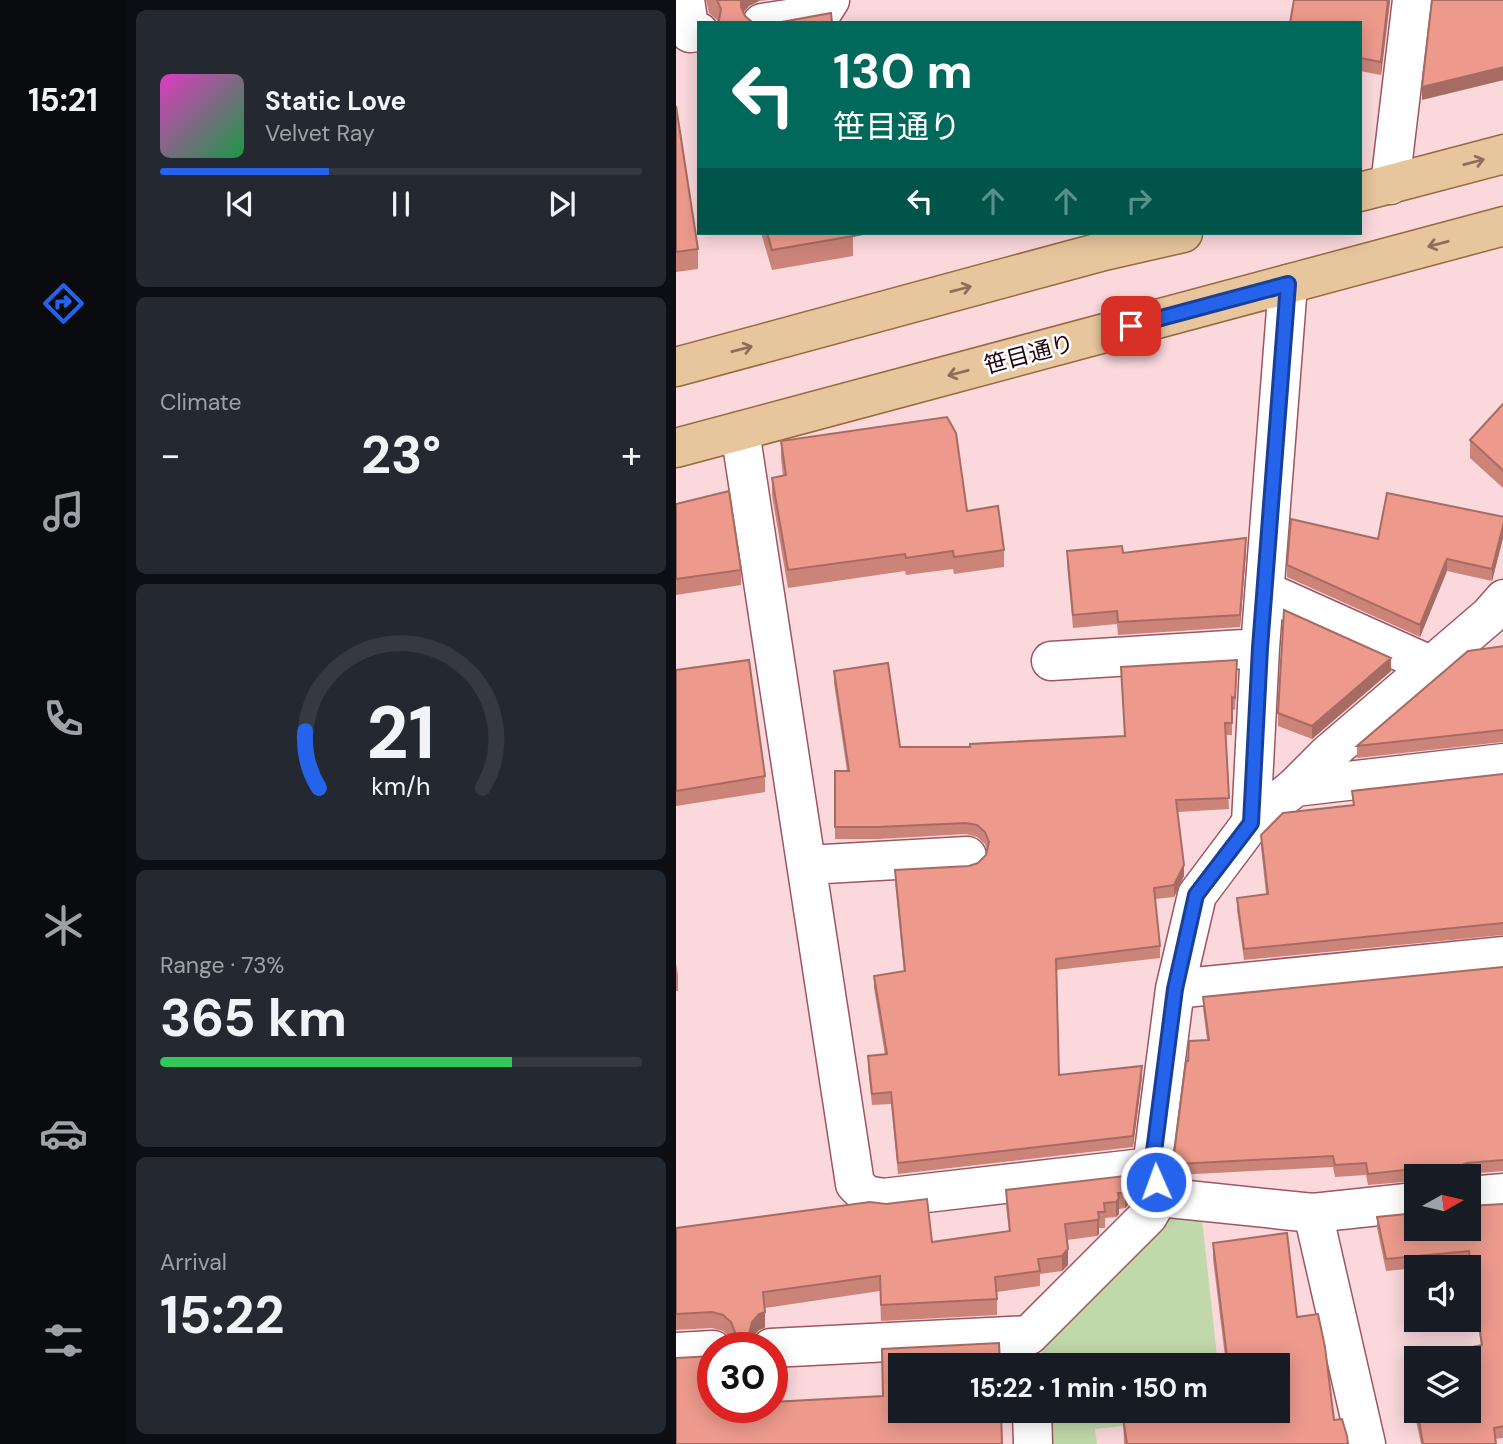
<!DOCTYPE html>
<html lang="en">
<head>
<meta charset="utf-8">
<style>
	body { margin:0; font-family:"DM Sans","Noto Sans JP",sans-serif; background:#242831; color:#f1f3f6; height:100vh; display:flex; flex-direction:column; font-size:26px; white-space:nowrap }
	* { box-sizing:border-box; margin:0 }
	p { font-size:23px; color:#9ea1a6 }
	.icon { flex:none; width:38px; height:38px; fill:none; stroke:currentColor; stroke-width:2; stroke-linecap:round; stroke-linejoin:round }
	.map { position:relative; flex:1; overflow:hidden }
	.side { display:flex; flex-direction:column; gap:10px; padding:10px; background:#0d0f14; width:550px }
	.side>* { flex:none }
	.top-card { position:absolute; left:21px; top:21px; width:665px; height:214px; border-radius:0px; box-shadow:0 4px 18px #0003; background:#00695c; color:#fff; overflow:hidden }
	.needle { width:46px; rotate:82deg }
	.fabs { position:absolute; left:728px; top:1164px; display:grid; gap:14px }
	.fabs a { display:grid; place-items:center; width:77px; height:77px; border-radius:0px; background:#171b24; box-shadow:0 4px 18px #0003; font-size:35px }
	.speed { position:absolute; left:21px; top:1332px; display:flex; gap:14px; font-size:35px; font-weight:700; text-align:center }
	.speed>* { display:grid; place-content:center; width:91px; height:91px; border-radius:50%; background:#171b24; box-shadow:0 4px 18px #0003; line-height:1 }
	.speed .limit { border:10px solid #d22; background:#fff; color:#111 }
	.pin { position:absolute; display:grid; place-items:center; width:60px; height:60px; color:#fff; margin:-30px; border-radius:14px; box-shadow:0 4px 10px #0006 }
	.me { position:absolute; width:77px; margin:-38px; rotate:358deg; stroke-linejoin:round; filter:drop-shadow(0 0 5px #0008) }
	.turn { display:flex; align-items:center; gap:24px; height:147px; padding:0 21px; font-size:32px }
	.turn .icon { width:91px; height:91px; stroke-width:2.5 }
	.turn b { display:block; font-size:49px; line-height:60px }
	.lanes { display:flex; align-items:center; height:66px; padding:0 21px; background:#0003; justify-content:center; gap:35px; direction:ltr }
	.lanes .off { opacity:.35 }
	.big { font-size:52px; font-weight:700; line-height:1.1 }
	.side .card { flex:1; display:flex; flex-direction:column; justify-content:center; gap:10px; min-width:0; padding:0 24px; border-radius:10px; background:#242831 }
	.side .dial { align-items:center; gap:0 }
	.dial svg { height:182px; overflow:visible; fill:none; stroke:#363941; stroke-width:7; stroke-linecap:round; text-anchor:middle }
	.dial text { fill:#f1f3f6; stroke:none }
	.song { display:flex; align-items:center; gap:21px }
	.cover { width:84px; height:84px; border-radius:10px; background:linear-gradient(135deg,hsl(310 70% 55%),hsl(140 70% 35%)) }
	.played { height:7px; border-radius:4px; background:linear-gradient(90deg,#2563eb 35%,#363941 35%) }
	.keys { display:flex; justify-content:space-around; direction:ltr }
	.heat { display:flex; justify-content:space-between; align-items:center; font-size:38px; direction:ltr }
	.charge { height:10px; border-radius:5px; background:linear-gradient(90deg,#34c759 73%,#363941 0) }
	.trip { position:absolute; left:212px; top:1353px; width:402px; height:70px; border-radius:0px; background:#171b24; box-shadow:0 4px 18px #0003; font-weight:700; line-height:70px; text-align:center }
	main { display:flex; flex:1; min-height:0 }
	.menu { display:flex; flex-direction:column; width:126px; justify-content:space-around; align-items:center; background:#090b0e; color:#9ea1a6 }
	.menu .icon { width:49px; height:49px }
	.menu .selected { color:#2563eb }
	.menu b { font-size:32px; color:#f1f3f6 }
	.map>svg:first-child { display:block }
</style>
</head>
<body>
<main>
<nav class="menu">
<b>15:21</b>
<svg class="icon selected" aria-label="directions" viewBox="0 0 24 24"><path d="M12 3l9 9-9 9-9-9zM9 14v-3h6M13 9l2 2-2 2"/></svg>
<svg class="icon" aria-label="music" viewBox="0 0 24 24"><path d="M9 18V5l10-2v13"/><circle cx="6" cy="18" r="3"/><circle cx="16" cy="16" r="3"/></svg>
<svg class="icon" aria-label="phone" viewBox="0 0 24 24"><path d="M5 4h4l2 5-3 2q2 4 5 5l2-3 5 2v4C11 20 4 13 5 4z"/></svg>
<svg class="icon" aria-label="climate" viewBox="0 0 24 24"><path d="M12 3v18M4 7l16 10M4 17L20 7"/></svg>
<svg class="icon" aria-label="car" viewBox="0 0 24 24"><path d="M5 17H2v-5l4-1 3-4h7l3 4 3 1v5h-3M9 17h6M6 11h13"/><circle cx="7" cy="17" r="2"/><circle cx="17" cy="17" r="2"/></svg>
<svg class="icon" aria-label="filters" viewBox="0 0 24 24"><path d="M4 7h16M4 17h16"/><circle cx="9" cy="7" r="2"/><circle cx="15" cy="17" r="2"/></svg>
</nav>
<section class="side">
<div class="card">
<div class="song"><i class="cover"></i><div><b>Static Love</b><p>Velvet Ray</p></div></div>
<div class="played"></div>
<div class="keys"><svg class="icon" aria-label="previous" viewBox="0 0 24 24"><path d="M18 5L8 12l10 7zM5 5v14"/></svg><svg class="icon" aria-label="pause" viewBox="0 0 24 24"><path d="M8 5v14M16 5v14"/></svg><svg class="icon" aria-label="next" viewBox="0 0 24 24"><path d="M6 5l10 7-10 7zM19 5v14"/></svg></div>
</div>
<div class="card"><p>Climate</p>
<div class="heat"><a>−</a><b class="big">23°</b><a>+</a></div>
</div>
<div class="card dial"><svg viewBox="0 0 100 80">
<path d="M14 69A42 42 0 1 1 86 69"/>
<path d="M14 69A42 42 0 0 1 8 44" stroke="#2563eb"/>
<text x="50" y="56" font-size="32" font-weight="700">21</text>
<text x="50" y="72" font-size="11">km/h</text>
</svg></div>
<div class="card"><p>Range · 73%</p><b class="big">365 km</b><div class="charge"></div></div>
<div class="card"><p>Arrival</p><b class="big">15:22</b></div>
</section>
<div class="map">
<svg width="828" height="1444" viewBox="0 0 828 1444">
	<rect width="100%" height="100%" fill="#fad8dc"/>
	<path fill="#c1d8aa" d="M483 1218 526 1220 542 1365H363L368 1337Z
		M362 1411H547L474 1423 419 1429 421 1444H365Z"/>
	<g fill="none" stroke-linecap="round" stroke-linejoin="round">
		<g stroke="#9e5562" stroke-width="41">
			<path id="minor" d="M9 0 14 33 23 32
				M86 23 145 14 154 0
				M714 185 736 0
				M64 431 179 1184 190 1195 207 1198 476 1167
				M589 591 754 665
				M375 661 584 648
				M619 787 828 763
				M575 823 584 648 612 284
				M131 865 291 856
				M499 989 828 956
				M793 1196 828 1193
				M483 1197 637 1213 740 1202
				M637 1213 690 1444
				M95 1348 353 1335 472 1216 483 1197 476 1167 499 989 521 895 575 823 619 787 651 755 813 616 828 599
				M0 1352 37 1350
				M356 1410 357 1444"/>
		</g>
		<g stroke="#97693f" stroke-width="41">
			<path id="major" d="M684 192 828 154
				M0 367 428 251 507 233
				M0 448 828 226"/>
		</g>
		<use href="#minor" stroke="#fff" stroke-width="38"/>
		<use href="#major" stroke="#e7c59d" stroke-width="38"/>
	</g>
	<path fill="#cc8479" d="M30 0H92L83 1 73 6 42 22 41 20 33 13Z
		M714 0 705 75 684 71V23Z
		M0 106 22 249V269L0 272Z
		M85 233H196L177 237V256L96 270Z
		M828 403V489L794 458V440Z
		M105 441 291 511 328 550V567L278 574 277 569 230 575 229 571 112 588 96 496V478L107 476 105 458Z
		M0 504 65 570V585L0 595Z
		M828 517V534L816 581 771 571 744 637 611 577V565L702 539Z
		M391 551 447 553 570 551 564 627 442 635 441 624 397 628 391 564Z
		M828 646V742L681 758V746Z
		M445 667 561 671 559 710 556 709V735H549L553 809 502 812 508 876 498 897 479 899 484 946V958L380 970 383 1075 466 1077 457 1147 222 1174 215 1104 196 1105 192 1068V1056L209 1055 198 988V976L228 972 219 882V870L293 866 302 863 310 855 311 850 309 844 301 837 290 834 202 839H159V771H171L158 683V671L224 747H294L449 736Z
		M0 670 89 776V792L0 806Z
		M715 671 636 739 602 726V713Z
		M828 774V935L568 960 561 910V898L590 894 585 847V835L677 805 676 791Z
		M0 964 2 975V991H0Z
		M828 967V1171L791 1174 786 1176H740V1181L692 1185 690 1175 659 1177 657 1167 500 1175 498 1166V1154L512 1061 531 1040 527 1008V997Z
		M457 1175 458 1197 456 1201H452V1205L449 1208 443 1209V1214L440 1217 429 1218V1228H423V1234L421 1236 391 1240 392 1265 386 1271 364 1274V1286L321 1292V1315L205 1321 204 1291 89 1308V1328L83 1330 76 1337 75 1340 77 1345H56L57 1342 55 1338 47 1331 36 1328 0 1330V1228L256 1242 333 1231 330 1206V1190Z
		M828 1204V1438L819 1439 820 1444H745L730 1373V1361L805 1346 793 1263 710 1271 701 1228V1217Z
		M537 1243 621 1317 658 1420 672 1444H448L447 1418 602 1410V1365H550L537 1259Z"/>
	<path fill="#a66c63" d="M65 0H83V1L73 6 66 14 65 7Z
		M712 0H714L705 75V62Z
		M828 67V80L746 100V87Z
		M175 233H196L177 237Z
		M828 522V534L816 581V569Z
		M570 538V551L564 627V615Z
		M771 559V571L744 637V625Z
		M715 658V671L636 739V726Z
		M508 865V876L498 897V885Z
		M466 1066V1077L457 1147V1136Z
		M791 1163V1174L786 1176H773L780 1167Z
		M458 1181V1197L456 1201V1185Z
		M452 1189V1205L449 1208V1193Z
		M443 1198V1214L440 1217V1202Z
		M423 1218V1234L421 1236V1220Z
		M392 1249V1265L386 1271V1256Z
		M89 1312V1328L83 1330 76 1337 74 1348 73 1334 76 1322 83 1314Z"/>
	<path fill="#ed9a8d" stroke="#a66c63" stroke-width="2" d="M41 0H65V7L69 16 77 23H41L43 20 45 9Z
		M618 0H712L705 62 684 58V23H614Z
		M756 0H828V67L746 87Z
		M155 13 156 23H100Z
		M0 106 22 249 0 252Z
		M91 233H177V236L96 250Z
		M828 403V471L794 440Z
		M271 417 280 433 291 511 322 506 328 550 278 557 277 551 230 558 229 554 112 570 96 478 110 475 105 441Z
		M53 491 65 570 0 579V504Z
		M711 493 828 517V522L816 569 771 559 744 625 611 565 615 519 702 539Z
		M570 538 564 615 442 622 441 611 397 615 391 551 446 546 447 553Z
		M608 610 715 658 636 726 602 713Z
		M828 646V730L681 746 792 651Z
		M73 660 89 776 0 791V670Z
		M561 660 559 698 556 697V723H549L553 798 500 800 508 865 498 885 478 888 484 946 380 959 383 1075 466 1066 457 1136 222 1163 215 1092 196 1094 192 1056 211 1054 198 976 229 971 219 870 293 866 302 863 310 855 313 842 309 832 301 825 290 823 202 827H159V771H173L158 671 212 663 224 747H294V744L449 736 445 667Z
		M828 774V923L568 949 561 898 592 894 585 835 607 813 678 805 676 791Z
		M828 967V1160L791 1163 780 1167 773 1176H755L749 1171 738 1169 692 1174 690 1163 659 1165 657 1156 500 1164 498 1154 510 1061H512L513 1041 533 1040 527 997Z
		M457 1175 458 1181 456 1185H452V1189L449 1193H442L443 1198 440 1202 428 1203 429 1212H422L423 1218 421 1220 389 1224 392 1249 386 1256 362 1259 364 1271 319 1277 321 1299 205 1305 204 1276 87 1292 89 1312 83 1314 76 1322 73 1334 77 1345 80 1348H53L56 1345 59 1332 55 1322 47 1315 36 1312 0 1314V1228L194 1202 210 1204 251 1199 256 1242 334 1231 330 1190Z
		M828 1204V1426L818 1428 820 1444H747L741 1410H793V1358H745L806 1345 793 1251 710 1259 701 1217 740 1213V1228H793V1206Z
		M611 1233 621 1317 642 1314 649 1347 658 1420 666 1419 671 1436 672 1444H451L447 1418 502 1410H602V1365H552L537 1243Z
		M323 1343 324 1365H224V1410H325L326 1444H0V1358L37 1356V1407H96V1402L207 1396 206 1349Z
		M740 1359V1409L730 1361Z"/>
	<defs><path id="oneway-shaft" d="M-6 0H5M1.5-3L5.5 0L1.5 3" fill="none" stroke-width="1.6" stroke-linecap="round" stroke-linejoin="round" transform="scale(1.75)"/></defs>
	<g stroke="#8d6e5b">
		<use href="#oneway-shaft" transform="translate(798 162) rotate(-15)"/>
		<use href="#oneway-shaft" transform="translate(762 244) rotate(165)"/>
		<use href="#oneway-shaft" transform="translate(285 289) rotate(-15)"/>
		<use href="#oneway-shaft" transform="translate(66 349) rotate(-15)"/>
		<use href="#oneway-shaft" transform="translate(282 373) rotate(165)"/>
	</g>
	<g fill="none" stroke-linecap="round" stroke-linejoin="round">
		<g stroke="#184099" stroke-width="18">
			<path id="route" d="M455 326 612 284 584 648 575 823 520 895 499 989 476 1167 480 1182"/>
		</g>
		<use href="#route" stroke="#2563eb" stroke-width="12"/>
	</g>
	<g text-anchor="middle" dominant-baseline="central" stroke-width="5" stroke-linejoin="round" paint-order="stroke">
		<g font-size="23" fill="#1f040a" stroke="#fff">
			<text transform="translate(353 354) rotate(-15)">笹目通り</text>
		</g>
	</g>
</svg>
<div class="fabs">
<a><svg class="needle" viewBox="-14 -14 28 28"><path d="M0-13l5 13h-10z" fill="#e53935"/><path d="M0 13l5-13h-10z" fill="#9ea1a6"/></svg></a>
<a><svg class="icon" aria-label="sound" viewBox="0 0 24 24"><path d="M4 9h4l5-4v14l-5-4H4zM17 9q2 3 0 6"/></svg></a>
<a><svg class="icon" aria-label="layers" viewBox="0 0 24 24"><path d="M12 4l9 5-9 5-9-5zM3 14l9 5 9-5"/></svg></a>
</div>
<div class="speed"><div class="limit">30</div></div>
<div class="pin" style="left:455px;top:326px;background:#d93025"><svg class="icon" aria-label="arrive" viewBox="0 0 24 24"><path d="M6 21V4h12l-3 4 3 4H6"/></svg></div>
<svg class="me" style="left:480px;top:1182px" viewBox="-20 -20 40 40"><circle r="17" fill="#2563eb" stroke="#fff" stroke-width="3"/><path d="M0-11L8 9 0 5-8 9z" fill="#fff"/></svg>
<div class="trip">15:22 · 1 min · 150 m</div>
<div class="top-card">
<div class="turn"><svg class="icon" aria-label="left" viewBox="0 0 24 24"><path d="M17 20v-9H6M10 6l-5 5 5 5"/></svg><div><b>130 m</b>笹目通り</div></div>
<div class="lanes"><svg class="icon" aria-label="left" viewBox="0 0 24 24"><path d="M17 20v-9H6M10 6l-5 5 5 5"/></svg><svg class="icon off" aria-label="ahead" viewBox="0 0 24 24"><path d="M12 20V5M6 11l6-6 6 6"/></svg><svg class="icon off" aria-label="ahead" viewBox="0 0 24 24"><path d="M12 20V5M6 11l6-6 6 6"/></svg><svg class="icon off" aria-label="right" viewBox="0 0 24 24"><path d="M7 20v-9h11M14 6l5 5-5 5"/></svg></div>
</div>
</div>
</main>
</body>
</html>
